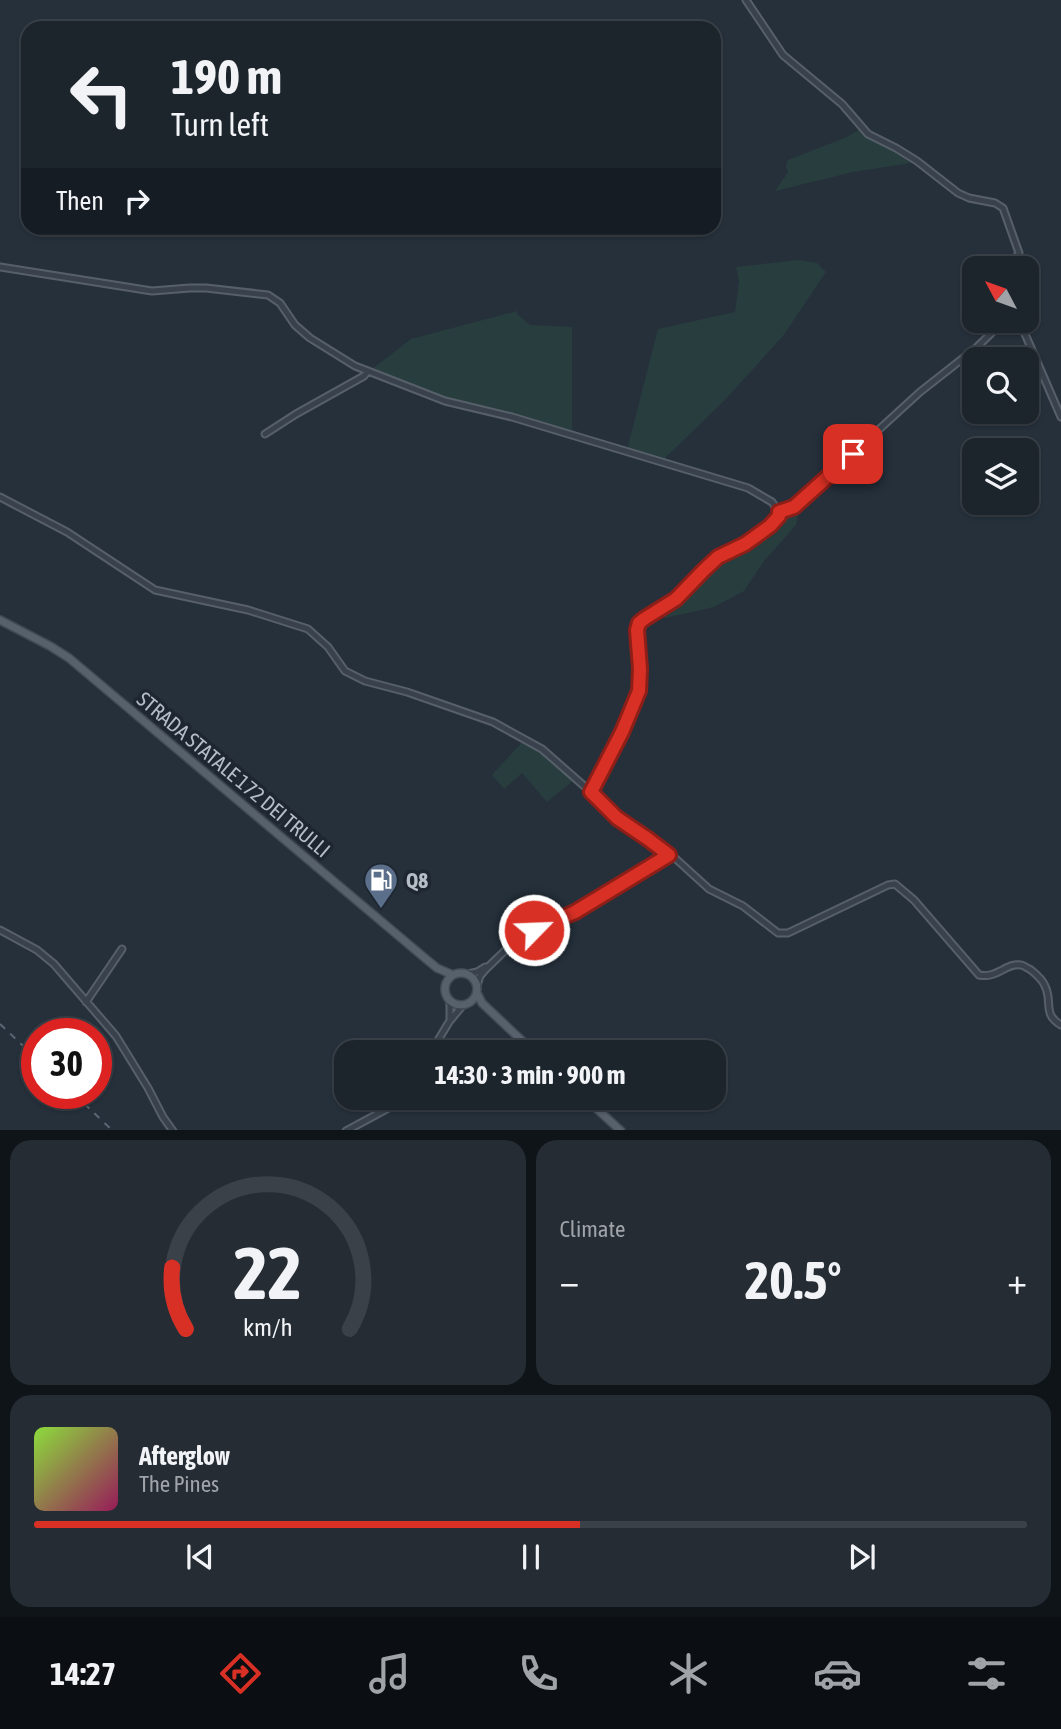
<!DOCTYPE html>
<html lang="en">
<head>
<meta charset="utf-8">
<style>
	body { margin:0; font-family:"Asap Condensed",sans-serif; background:#252c34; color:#f1f3f6; height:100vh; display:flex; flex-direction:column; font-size:26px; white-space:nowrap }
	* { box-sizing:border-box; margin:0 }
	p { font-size:23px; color:#a0a4a9 }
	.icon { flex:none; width:38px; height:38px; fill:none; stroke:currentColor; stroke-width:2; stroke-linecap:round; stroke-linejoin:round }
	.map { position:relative; height:1130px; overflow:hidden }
	.details { display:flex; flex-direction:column; gap:10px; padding:10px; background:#0f1418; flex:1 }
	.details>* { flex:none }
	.guide { position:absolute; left:21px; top:21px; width:700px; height:214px; border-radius:21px; box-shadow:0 2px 5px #0004,0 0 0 2px #3a4148; background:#1c242c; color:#f1f3f6; overflow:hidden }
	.needle { width:46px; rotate:311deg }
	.tools { position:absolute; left:962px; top:256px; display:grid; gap:14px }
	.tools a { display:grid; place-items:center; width:77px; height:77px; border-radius:14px; background:#1c242c; box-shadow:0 2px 5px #0004,0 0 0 2px #3a4148; font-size:35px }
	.speed { position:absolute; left:21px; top:1018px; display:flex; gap:14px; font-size:35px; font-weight:700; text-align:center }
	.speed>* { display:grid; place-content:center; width:91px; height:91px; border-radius:50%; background:#1c242c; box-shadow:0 2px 5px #0004,0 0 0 2px #3a4148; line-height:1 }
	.speed .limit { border:10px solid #d22; background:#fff; color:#111 }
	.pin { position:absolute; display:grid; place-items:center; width:60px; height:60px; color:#fff; margin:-30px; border-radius:14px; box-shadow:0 4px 10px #0006 }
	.me { position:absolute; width:77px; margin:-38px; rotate:66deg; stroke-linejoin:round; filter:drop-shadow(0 0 5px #0008) }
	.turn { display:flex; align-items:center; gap:24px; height:147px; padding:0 35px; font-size:32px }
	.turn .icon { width:91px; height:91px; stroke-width:2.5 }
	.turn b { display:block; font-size:49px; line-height:60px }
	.then { display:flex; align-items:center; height:66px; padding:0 35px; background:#0003; gap:14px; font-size:26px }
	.big { font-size:52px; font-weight:700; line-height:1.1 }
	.details .tile { flex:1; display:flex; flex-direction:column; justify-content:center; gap:10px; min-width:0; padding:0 24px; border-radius:21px; background:#252c34 }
	.details .dial { align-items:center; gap:0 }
	.dial svg { height:182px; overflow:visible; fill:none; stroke:#3a4148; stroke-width:7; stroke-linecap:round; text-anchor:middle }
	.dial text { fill:#f1f3f6; stroke:none }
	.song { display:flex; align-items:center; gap:21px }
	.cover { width:84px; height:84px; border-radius:10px; background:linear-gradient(135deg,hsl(90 70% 55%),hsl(330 70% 35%)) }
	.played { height:7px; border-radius:4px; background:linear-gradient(90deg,#d93025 55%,#3a4148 55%) }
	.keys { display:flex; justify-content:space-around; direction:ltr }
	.heat { display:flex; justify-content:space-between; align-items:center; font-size:38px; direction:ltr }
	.details .tiles { flex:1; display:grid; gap:10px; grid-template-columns:1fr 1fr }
	.tile:last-child { grid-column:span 2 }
	.trip { position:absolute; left:334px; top:1040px; width:392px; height:70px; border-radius:21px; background:#1c242c; box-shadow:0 2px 5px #0004,0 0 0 2px #3a4148; font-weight:700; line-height:70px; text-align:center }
	.tab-bar { display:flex; height:112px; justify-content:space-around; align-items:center; background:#0b0e12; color:#a0a4a9 }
	.tab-bar .icon { width:49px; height:49px }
	.tab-bar .active { color:#d93025 }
	.tab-bar b { font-size:32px; color:#f1f3f6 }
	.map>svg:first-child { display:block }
</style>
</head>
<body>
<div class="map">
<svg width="1061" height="1131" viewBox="0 0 1061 1131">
	<rect width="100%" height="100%" fill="#25303b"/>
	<path fill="#283d3d" d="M860 129 911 163 853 172 775 191 788 172 786 166 788 160 847 137Z
		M799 260 817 263 826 272 783 336 723 402 663 460 627 450 658 329 735 312 739 281 736 267Z
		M517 311V314L530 325 572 327V433L447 399 372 369 411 339Z
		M794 509 798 515 796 525 764 561 744 591 714 607 665 618 661 611 709 569 736 549 757 540Z
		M522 742 540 751 574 780 547 802 522 773 504 789 492 775Z"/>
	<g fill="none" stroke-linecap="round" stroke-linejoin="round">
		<g stroke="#57606a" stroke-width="9">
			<path id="minor" d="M746 0 783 55 842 104 868 134 896 148 917 161 958 193 969 198 995 203 1003 208 1019 253 1015 259 1005 268
				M0 267 152 291 190 288H206L268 295 280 303 295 325 310 338 355 366 368 371 445 401 512 417 748 488 772 502 779 512
				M1019 320 1061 417
				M265 434 296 414 364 376 368 371
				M0 497 67 532 155 590 248 610 308 629 328 647 345 671 365 681 407 692 493 722 542 749 591 792 617 818 676 859 709 889 743 906 778 933H788L888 885 895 884 914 900 979 975C997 979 1007 962 1021 965 1023 965 1029 969 1031 970 1036 974 1043 981 1045 986 1053 1002 1042 1014 1061 1025
				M779 512 794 507 920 392 976 348 1005 320
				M591 792 622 732 639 691 640 669 637 630 639 623 644 619 676 599 703 570 718 557 745 544 770 526 779 516V512
				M0 930 37 950 54 964 116 1036 148 1088 163 1117 173 1131
				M468 974 477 972 485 967
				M477 985 480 976 485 970 517 939 575 912 669 855
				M86 1002 122 949
				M450 1019V1001
				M431 1052 449 1022 463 1005
				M346 1131 394 1105 406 1097"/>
		</g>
		<g stroke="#424b55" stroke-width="10">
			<path id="major" d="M0 620 50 646 69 658 426 959 437 968 453 975
				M445 989a16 16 0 1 1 32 0a16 16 0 1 1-32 0Z
				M477 993 482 1003 534 1052
				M584 1097 621 1131"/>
		</g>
		<use href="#minor" stroke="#39424c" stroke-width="5"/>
		<use href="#major" stroke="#57616b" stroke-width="7"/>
		<path stroke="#5b6672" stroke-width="2" stroke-dasharray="7 7" stroke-linecap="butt" d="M0 1024 37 1059
			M74 1094 113 1131"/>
	</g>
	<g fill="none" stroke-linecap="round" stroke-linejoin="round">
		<g stroke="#8d1f18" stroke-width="18">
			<path id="route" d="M534 930 575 912 669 855 648 839 617 818 591 792 622 732 639 691 640 669 637 630 639 623 644 619 676 599 704 570 718 557 745 544 770 526 779 516V512L794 507 853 454"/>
		</g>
		<use href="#route" stroke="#d93025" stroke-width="12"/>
	</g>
	<defs>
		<g id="fuel-pin" transform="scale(1.75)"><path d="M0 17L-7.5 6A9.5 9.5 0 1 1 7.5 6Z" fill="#5c6f8a" stroke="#1e2731"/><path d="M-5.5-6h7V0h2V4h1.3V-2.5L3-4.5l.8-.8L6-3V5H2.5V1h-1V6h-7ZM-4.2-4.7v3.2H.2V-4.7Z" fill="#fff"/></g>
	</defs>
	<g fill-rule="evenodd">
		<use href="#fuel-pin" x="381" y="880"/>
	</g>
	<g text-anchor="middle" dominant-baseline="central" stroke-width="7" stroke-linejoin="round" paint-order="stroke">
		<g font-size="21" fill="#b5bdc7" stroke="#1e2731">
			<text transform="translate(234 774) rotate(40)">STRADA STATALE 172 DEI TRULLI</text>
		</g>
		<g font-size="21" font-weight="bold" fill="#b5bdc7" stroke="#1e2731" text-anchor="start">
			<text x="406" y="880">Q8</text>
		</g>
	</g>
</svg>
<div class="tools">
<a><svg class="needle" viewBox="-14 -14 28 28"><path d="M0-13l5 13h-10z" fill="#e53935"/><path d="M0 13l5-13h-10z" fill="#a0a4a9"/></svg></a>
<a><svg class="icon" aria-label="search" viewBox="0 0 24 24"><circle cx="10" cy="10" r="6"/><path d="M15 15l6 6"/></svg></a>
<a><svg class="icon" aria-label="layers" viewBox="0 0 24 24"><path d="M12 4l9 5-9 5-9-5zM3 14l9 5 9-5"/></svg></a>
</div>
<div class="speed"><div class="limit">30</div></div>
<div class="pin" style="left:853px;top:454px;background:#d93025"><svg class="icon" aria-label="arrive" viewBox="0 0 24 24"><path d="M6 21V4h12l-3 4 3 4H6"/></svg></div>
<svg class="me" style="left:534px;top:930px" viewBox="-20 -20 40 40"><circle r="17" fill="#d93025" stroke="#fff" stroke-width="3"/><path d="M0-11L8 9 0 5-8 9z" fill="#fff"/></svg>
<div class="trip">14:30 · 3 min · 900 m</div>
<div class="guide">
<div class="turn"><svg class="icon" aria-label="left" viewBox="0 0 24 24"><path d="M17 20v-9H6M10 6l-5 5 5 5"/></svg><div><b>190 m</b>Turn left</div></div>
<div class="then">Then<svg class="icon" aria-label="right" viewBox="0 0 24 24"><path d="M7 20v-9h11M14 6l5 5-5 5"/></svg></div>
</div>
</div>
<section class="details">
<div class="tiles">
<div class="tile dial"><svg viewBox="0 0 100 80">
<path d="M14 69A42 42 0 1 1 86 69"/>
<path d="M14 69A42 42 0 0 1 8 42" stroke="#d93025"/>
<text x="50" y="56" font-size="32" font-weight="700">22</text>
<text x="50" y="72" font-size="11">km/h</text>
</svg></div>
<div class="tile"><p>Climate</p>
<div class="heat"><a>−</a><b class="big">20.5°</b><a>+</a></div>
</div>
<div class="tile">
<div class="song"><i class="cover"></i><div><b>Afterglow</b><p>The Pines</p></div></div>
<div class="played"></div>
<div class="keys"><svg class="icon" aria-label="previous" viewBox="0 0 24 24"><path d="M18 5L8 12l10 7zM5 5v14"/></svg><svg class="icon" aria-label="pause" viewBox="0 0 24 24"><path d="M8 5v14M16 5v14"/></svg><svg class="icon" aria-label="next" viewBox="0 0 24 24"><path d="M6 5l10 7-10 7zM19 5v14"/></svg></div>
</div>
</div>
</section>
<nav class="tab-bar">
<b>14:27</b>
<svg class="icon active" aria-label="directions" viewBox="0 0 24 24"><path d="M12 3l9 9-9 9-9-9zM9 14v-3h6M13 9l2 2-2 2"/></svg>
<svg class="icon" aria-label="music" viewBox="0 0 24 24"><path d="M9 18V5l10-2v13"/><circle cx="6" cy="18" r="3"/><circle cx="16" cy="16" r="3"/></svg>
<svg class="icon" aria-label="phone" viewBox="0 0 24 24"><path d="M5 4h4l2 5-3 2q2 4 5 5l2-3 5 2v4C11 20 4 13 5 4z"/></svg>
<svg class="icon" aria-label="climate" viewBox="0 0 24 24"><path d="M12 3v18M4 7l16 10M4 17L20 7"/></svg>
<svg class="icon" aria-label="car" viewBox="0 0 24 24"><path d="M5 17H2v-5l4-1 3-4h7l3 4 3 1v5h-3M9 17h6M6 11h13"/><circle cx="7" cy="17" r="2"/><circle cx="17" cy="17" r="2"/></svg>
<svg class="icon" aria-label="filters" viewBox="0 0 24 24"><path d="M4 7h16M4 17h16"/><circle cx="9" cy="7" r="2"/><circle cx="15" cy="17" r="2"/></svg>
</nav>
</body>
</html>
